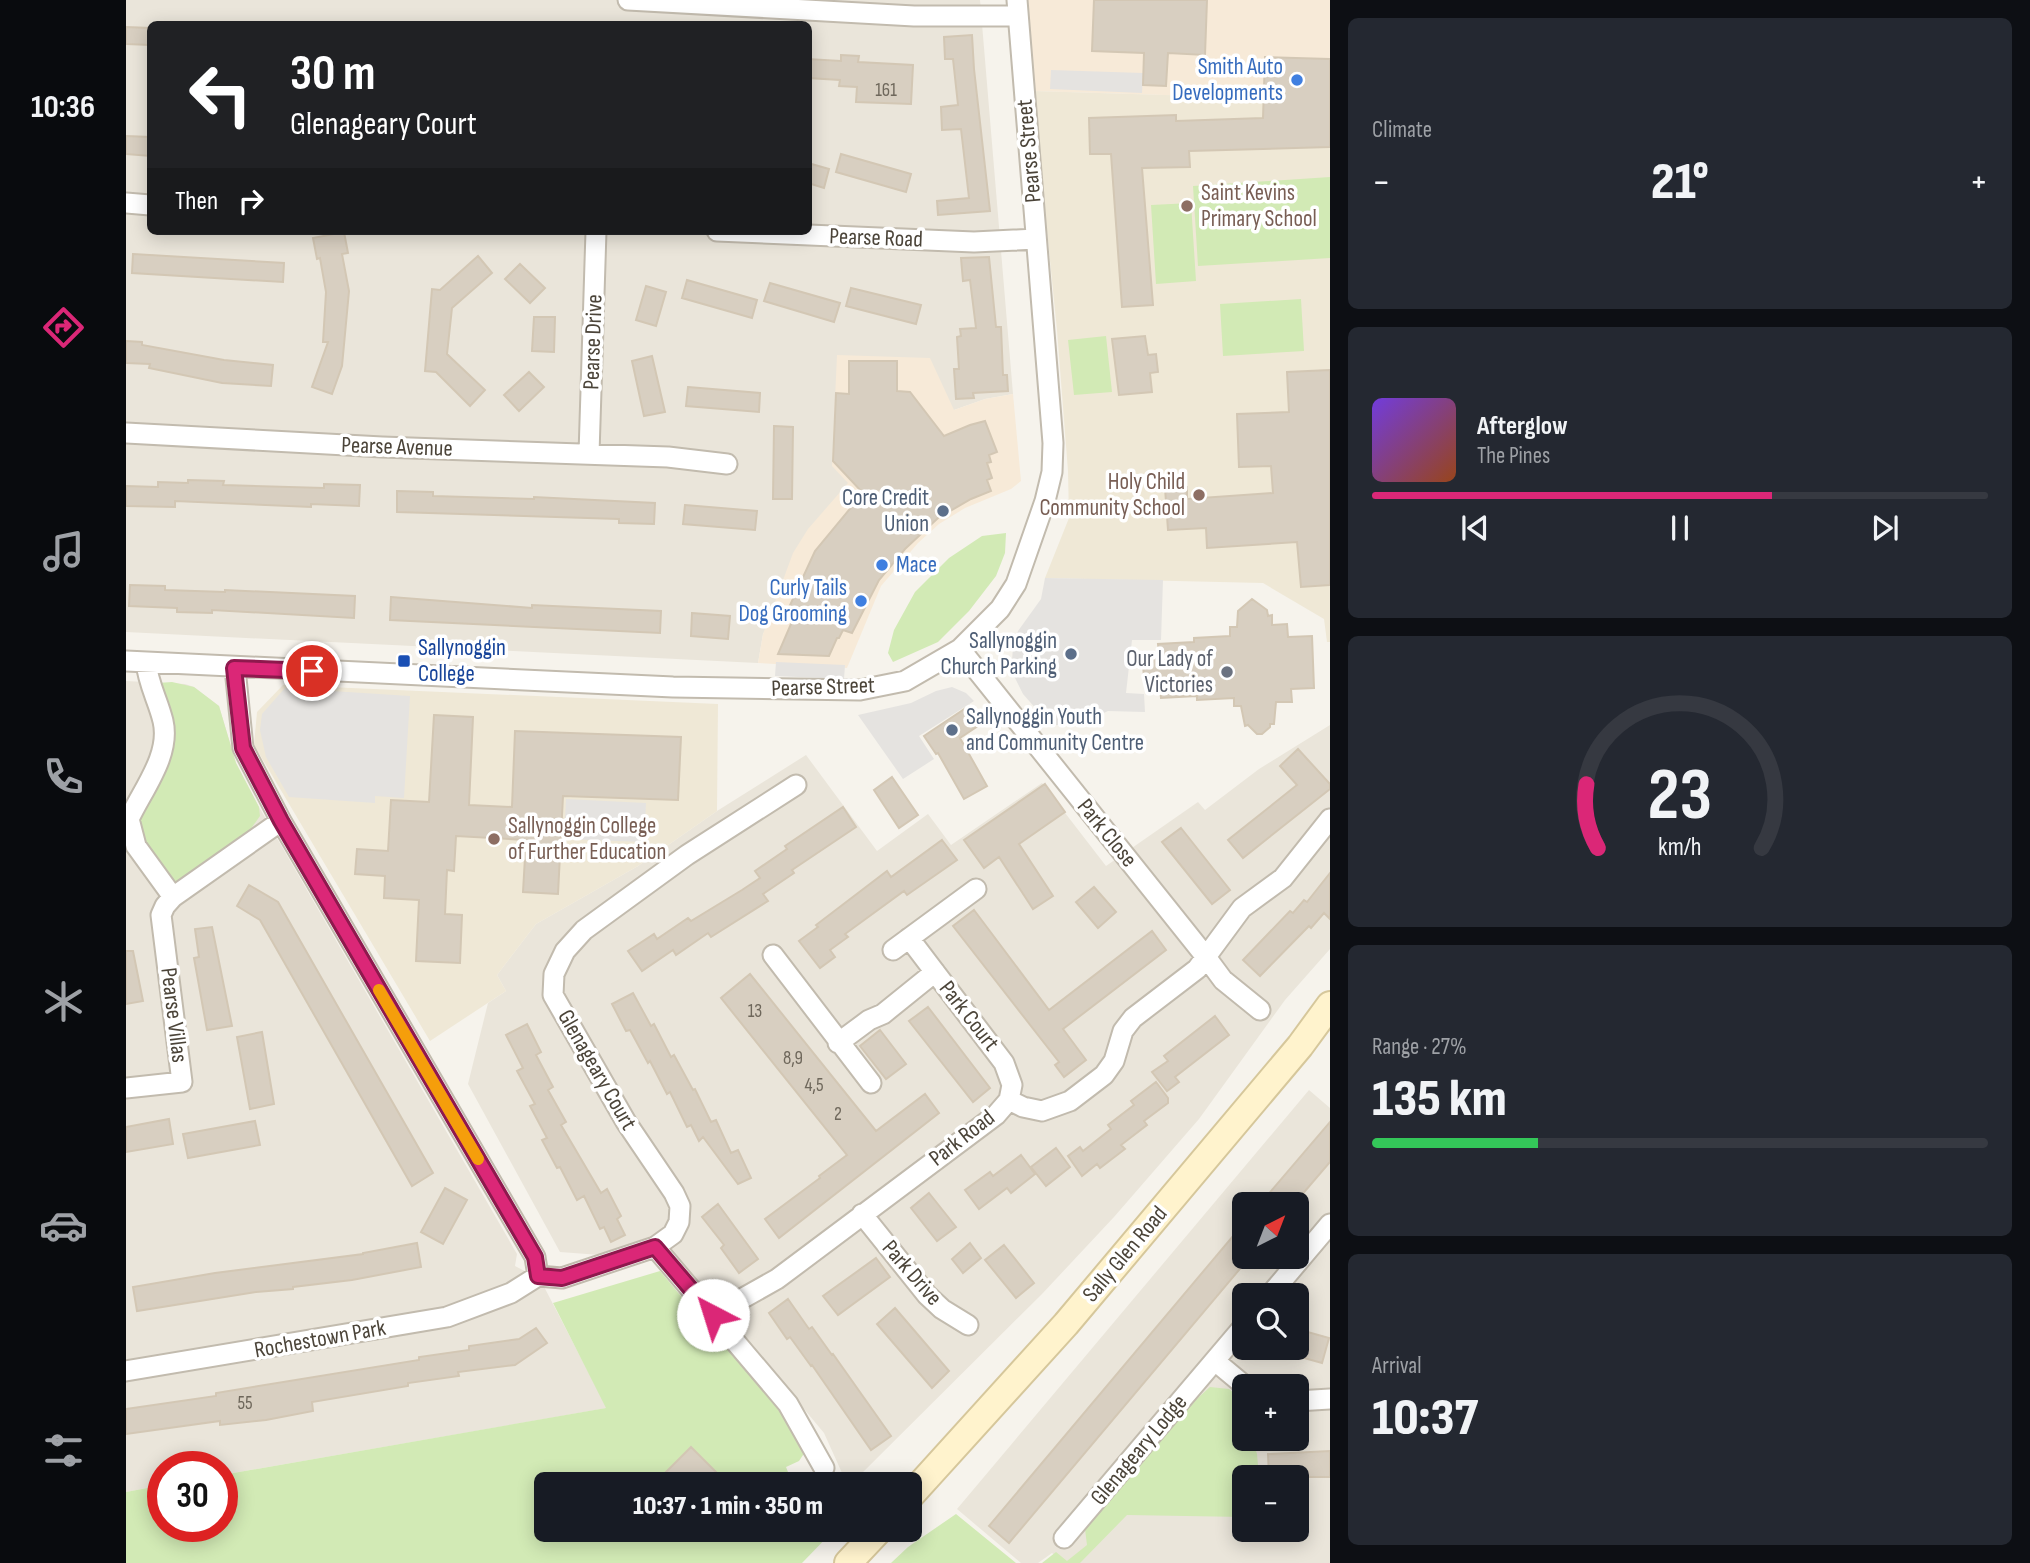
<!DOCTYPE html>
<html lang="en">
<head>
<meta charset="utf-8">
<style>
	body { margin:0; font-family:"Sofia Sans Condensed",sans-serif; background:#242831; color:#f1f3f6; height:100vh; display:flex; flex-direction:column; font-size:26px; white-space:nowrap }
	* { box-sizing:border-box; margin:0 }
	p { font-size:23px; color:#9ea1a6 }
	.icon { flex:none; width:38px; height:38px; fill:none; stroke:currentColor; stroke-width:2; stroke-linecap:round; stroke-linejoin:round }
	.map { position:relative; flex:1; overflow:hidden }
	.side { display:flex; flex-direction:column; gap:18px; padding:18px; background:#0d0f14; width:700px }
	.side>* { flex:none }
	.guide { position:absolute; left:21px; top:21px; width:665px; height:214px; border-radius:10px; box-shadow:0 4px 18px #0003; background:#202124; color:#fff; overflow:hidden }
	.needle { width:46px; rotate:42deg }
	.fabs { position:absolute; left:1106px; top:1192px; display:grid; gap:14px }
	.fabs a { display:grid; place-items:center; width:77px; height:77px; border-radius:10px; background:#171b24; box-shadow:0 4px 18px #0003; font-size:35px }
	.speed { position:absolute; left:21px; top:1451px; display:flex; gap:14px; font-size:35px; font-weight:700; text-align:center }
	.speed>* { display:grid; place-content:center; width:91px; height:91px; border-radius:50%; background:#171b24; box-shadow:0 4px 18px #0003; line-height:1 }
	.speed .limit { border:10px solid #d22; background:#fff; color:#111 }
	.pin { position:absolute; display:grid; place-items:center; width:60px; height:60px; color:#fff; margin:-30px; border:4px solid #fff; border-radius:50%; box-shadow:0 2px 7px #0007 }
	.me { position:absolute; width:77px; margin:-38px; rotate:320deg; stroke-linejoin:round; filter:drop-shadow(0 0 5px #0008) }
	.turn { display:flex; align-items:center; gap:24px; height:147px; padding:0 28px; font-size:32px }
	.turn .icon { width:91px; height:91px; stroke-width:2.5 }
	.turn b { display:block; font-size:49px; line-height:60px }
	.then { display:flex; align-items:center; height:66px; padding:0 28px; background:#0003; gap:14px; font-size:26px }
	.big { font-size:52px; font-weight:800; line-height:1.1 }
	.side .widget { flex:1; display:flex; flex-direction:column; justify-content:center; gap:10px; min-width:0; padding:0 24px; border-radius:10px; background:#242831 }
	.side .dial { align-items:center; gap:0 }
	.dial svg { height:182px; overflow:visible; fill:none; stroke:#363941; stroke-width:7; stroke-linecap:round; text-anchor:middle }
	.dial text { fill:#f1f3f6; stroke:none }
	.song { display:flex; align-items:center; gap:21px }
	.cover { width:84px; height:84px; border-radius:10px; background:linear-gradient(135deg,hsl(260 70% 55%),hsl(20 70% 35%)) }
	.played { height:7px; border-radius:4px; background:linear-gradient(90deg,#db2777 65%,#363941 65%) }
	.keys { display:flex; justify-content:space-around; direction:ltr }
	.heat { display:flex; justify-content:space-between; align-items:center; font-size:38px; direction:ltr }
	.charge { height:10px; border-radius:5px; background:linear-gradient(90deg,#34c759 27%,#363941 0) }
	.trip { position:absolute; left:408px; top:1472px; width:388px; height:70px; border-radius:10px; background:#171b24; box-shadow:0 4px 18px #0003; font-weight:800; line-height:70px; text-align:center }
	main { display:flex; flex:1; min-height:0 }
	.tab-bar { display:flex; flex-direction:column; width:126px; justify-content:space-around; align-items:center; background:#090b0e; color:#9ea1a6 }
	.tab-bar .icon { width:49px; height:49px }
	.tab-bar .on { color:#db2777 }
	.tab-bar b { font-size:32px; color:#f1f3f6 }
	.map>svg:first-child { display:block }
</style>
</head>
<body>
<main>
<nav class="tab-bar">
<b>10:36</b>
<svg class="icon on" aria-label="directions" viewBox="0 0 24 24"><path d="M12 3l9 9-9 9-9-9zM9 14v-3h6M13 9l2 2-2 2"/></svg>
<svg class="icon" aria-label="music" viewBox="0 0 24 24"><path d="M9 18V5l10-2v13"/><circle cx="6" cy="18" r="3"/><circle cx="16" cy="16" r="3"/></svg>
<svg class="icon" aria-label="phone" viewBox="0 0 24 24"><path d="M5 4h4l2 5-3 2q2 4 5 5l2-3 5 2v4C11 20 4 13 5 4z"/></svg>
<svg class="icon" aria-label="climate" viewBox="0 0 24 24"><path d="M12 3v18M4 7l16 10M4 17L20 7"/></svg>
<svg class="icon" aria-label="car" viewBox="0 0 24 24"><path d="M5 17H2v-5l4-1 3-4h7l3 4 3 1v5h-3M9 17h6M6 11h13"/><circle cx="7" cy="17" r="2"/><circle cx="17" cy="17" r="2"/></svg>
<svg class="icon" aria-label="filters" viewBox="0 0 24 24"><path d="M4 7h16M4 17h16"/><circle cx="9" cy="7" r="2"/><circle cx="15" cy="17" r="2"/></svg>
</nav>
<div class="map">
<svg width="1204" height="1563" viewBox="0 0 1204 1563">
	<rect width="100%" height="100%" fill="#f6f3ec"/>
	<path fill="#eae5da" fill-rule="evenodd" d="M0 0H854L887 394 859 399 828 410 718 487 637 634 632 663 0 632ZM24 24H682V231H24Z
		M0 681 59 684 68 687 93 706 110 763 133 807 391 1254 389 1266 414 1279 481 1408 96 1475V1466H37V1485L0 1492Z
		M1204 725V949L1159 1000 1073 1119 988 1217 916 1294 725 1484H721L698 1433 555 1261 434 1252 342 1084 362 1003 380 991 371 975 410 924 512 866 591 811 680 755 751 851 802 814 825 845 916 783 980 866 1072 802 1079 810 1133 769Z
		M1183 1090 1204 1108V1563H938L926 1553 912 1563H895L831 1509ZM1118 1204H1171V1256H1118ZM1118 1295H1171V1348H1118ZM1118 1386H1171V1438H1118ZM1118 1477H1171V1530H1118Z"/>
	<path fill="#f7ead8" d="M896 0H1204V100L907 91Z
		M711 355 804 358 828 410 859 399 887 394 895 481 885 489 839 508 813 524 792 543 755 586 721 668 632 663 637 634 667 553 682 529 722 483 706 466Z"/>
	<path fill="#efe8d6" d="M907 91 1204 100V642H1201L1198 619 1137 583 919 578 943 518 942 471 931 330Z
		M157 685 592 704 591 811 512 866 410 924 371 975 380 991 304 1041 128 745 131 712Z"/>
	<path fill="#d2eab5" d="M1204 177V258L1072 266 1067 186Z
		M1065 203 1070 281 1030 284 1025 205Z
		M1175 299 1178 351 1097 356 1094 304Z
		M980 336 986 392 948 395 942 340Z
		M880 533 879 553 870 576 843 611 812 642 767 662 762 653 768 630 789 592 823 558 856 536Z
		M46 682 68 687 93 706 110 763 133 807 134 816 124 830 53 882 43 879 16 843 11 823 47 741V726L32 683Z
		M534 1271 580 1326 587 1325 638 1381 679 1452 673 1461 660 1467 666 1482 688 1474 699 1483 714 1475 720 1484H420V1530H708L676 1563H0V1492L37 1485V1526H96V1475L480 1408 427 1303Z
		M1084 1387 1103 1389 1118 1401V1438L1126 1439 1131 1454 1133 1477H1118V1517L1001 1515 954 1563H916L930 1552 941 1561 961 1545 959 1529 1064 1405Z
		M830 1514 890 1563H765L782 1547Z"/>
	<path fill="#e5e3e0" d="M925 70 1017 73 1016 93 924 89Z
		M919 578 1037 580 1035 640H1006L1000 693 1018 694 1019 712 982 711 963 720 925 726 897 694 888 676 886 661 887 647 892 631 915 599Z
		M650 662 719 665 718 679 649 676Z
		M826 687 840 693 848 701 793 736 808 759 777 779 732 715 785 703 810 691Z
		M159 688 284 696 278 798 249 796V803L163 797 140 757 134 730 136 714Z
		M440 799 520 803 518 842 438 839Z"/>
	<path fill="#d8cfc1" stroke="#d3c7b4" stroke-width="2" d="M968 0H1081L1079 55 1042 53 1040 86 1017 85 1018 53 966 51Z
		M0 27 24 28V45L0 44Z
		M846 35 848 69 864 211 812 215 811 201 843 198 835 129 816 130 815 107 832 105 827 59H819L818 37Z
		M715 55 733 56 732 62 787 65 785 104 730 102 731 87 713 86 714 80 682 78V59L715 61Z
		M1139 57 1204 59V147L1063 151 1064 167 1016 168 1027 305 996 307 985 154H964L963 118 1050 115V121L1137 118Z
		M0 136 24 137V156L0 154Z
		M715 154 785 174 780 192 710 172Z
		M682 163 703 169 698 188 682 183Z
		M218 232 222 253 216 254 223 291 216 366 206 394 186 387 202 342H197L200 292 194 258 191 259 187 238Z
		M7 254 158 263 157 282 6 273Z
		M352 256 366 273 326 308 321 354 359 390 344 406 310 372 299 371 306 289 314 290Z
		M863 257 870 327H875L877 375H881L882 391 847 393 848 398 830 399 828 369H833L831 337 835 336 834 329 850 328 844 280 837 281 835 258Z
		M394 264 419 288 404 303 379 279Z
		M561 280 631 300 626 318 556 298Z
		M644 283 714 303 708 322 638 301Z
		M520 286 540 292 530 326 510 320Z
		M725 288 795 305 790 324 720 306Z
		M408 317H429L428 352 406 351Z
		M1019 336 1022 355 1030 354 1032 372 1024 373 1026 392 993 395 986 339Z
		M0 341 16 342V345L98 360 147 365 145 386 96 383 23 368 24 364 0 363Z
		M526 356 539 412 518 416 506 361Z
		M723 361H771V391L784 392 818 436 844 425 859 421 871 452 863 455 865 462 861 463 866 478 861 480 865 491 845 499 812 518 779 549 753 580 726 633 717 630 713 638H711L703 656 652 654 668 617 660 614 689 551 737 493 707 461 710 393 723 394Z
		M1204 370V585L1175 587 1171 542 1081 548 1080 528 1042 530 1039 488 1061 487V499L1147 493 1145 466 1113 467 1111 414 1163 412 1161 372Z
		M403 372 418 387 393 411 378 395Z
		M562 387 634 393 633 412 560 406Z
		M648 426 667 427 666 499H647Z
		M62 480 98 481 97 485 198 488V484L234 485 233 506 185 504V507L49 501V507L0 506V486L32 487V482L62 483Z
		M271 491 307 492V496L408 499V497L529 503 528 524 493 523V519L271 512Z
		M559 505 631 511 629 530 557 524Z
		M4 585 39 586V590L99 592V590L229 596 228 618 86 610V613L51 612V608L3 606Z
		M265 597 406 608V605L535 611 534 633 264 620Z
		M1126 599 1141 610 1142 616 1146 615V625L1161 624 1162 637 1186 636 1188 688 1165 689 1166 702H1150L1148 724H1144V727L1136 734H1131L1122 725 1119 726 1115 706H1108V698L1071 700V696L1035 698 1034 688H1029V680H1018L1017 662H1027L1028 653H1033L1032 644 1068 642V638L1104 636V627H1111L1112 611Z
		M566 613 604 616 602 639 565 636Z
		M843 706 855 724 834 738 861 786 838 799 812 753 810 754 798 736Z
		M308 715 347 717 343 805 386 807 389 731 555 737 552 800 437 796 432 894 397 892 400 840 330 836 328 871 321 870 319 914 336 915 334 963 290 961 293 900 258 898 259 876 229 874 231 849 262 851 265 800 303 802Z
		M1172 749 1204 784V789L1117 858 1102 840 1171 785 1154 766Z
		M766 777 792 815 773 828 748 790Z
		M919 784 939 812 893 844 927 896 907 909 873 857 858 868 838 840Z
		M717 807 730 827 666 870 668 873 637 894 642 901 585 937 582 933 550 955 547 950 516 971 502 951 528 934 531 939 562 918 565 921 616 890 634 878 629 871 661 849 659 846Z
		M1055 828 1104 890 1086 904 1036 842Z
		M816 840 831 860 781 895 778 891 719 934 722 937 704 950 709 957 694 968 673 941 692 927 690 925 761 871 765 877Z
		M1204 873V919L1198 913 1185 928 1183 926 1134 976 1117 960 1164 911 1167 913 1178 900 1181 902Z
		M123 885 152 902 307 1173 286 1186 134 920 111 906Z
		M968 887 990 912 972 928 950 902Z
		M848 910 923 1010 1026 931 1040 950 937 1029 960 1060 938 1077 929 1065 933 1062 827 926Z
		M86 927 106 1026 81 1030 68 958 73 957 69 929Z
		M0 951H7L17 1001 0 1004Z
		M624 974 750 1131 799 1094 813 1113 653 1238 639 1219 694 1178 693 1176 721 1155 595 998Z
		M507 993 525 1026 528 1024 545 1057 548 1055 567 1090 569 1089 585 1122 590 1120 605 1153 612 1150 625 1178 612 1184 577 1137 573 1141 565 1125 561 1127 544 1092 541 1094 524 1061 522 1063 504 1030 500 1031 486 1004Z
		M802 1007 864 1088 847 1102 783 1021Z
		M1089 1016 1103 1035 1049 1077 1053 1082 1041 1091 1026 1072 1042 1061 1038 1056Z
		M401 1024 415 1052 410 1055 427 1087 422 1090 440 1122 435 1125 475 1193 481 1189 495 1216 491 1219 499 1235 485 1242 478 1227 474 1229 458 1196 451 1200 434 1167 431 1168 416 1140 421 1138 404 1106 409 1104 391 1071 397 1068 380 1035Z
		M754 1030 780 1064 760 1079 734 1046Z
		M136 1032 148 1104 124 1109 111 1037Z
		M1030 1082 1042 1098V1103L1018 1121 1021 1125 995 1145 999 1149 974 1168 971 1164 956 1176 942 1156 954 1147 957 1151 985 1129 982 1125 1008 1105 1005 1101Z
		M43 1119 47 1144 0 1152V1127Z
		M129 1121 134 1145 62 1158 57 1134Z
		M1204 1122V1162L1168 1204H1134Z
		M930 1148 944 1167 920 1186 905 1167Z
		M895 1155 909 1174 885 1193 881 1188 853 1209 839 1190 864 1172 867 1176Z
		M319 1188 341 1200 317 1244 295 1232Z
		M803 1193 830 1227 811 1241 785 1208Z
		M592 1204 632 1259 613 1273 595 1248 598 1245 576 1217Z
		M1118 1223V1264L883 1543 863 1526Z
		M291 1243 295 1267 226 1280 167 1287V1289L130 1292 11 1311 7 1287 89 1273 237 1254V1253Z
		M844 1243 855 1258 837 1273 826 1259Z
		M878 1245 908 1283 890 1298 859 1260Z
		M750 1258 764 1277 712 1315 697 1296Z
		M662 1299 683 1329 686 1327 706 1355 707 1354 765 1436 745 1450 686 1365 685 1366 664 1337 661 1339 643 1313Z
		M769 1308 823 1371 806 1388 751 1324Z
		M410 1328 421 1343 389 1365 332 1372 333 1376 282 1383V1386L186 1402 187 1411 140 1420 94 1425V1421L0 1434V1409L90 1396V1393L293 1360V1357L343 1350V1346L393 1339Z
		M1171 1329 1203 1338 1196 1363 1171 1356Z
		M565 1447 602 1484H548L538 1474Z
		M1204 1451V1477H1143L1142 1454Z"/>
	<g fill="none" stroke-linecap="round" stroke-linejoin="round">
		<g stroke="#c2bbae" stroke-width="23">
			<path id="minor" d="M502 0 788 16H892
				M0 203 24 205
				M591 231 848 242 910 239
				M0 433 256 447 542 457 601 464
				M463 454 470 231
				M834 649 1080 957 1097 980 1134 1010
				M0 661 547 687 734 690 779 681 834 649 874 609 890 584 919 501 926 472 927 443 891 0
				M20 662C22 684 32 700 37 721 45 755 17 789 3 819L10 846 47 897
				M783 938 878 1063 886 1085 883 1100
				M767 950 850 889
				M647 955 745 1083
				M712 1043 743 1020 757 1014 809 972
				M0 1088 56 1082 35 915 39 906 47 897 155 821
				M736 1214 801 1295 816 1309 842 1325
				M529 1247 662 1404 698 1468
				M412 1276 436 1278 529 1247 547 1234 553 1222 554 1206 548 1193 500 1122 427 995 428 974 439 951 458 930 561 855 670 785
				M1144 1295 1204 1224
				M587 1315 651 1279 870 1115 883 1100 897 1107 916 1111 944 1101 978 1075 988 1061 997 1031 1007 1018 1071 969 1116 908 1157 878 1204 819
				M1089 1361 1119 1386
				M0 1371 321 1317 385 1293 412 1276 409 1257 155 821 117 748 109 668
				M1171 1401 1204 1399
				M938 1538 1118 1326"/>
		</g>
		<g stroke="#d6c79b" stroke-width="30">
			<path id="secondary" d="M784 1496 940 1324 1174 1046 1204 1005
				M722 1563 753 1530"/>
		</g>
		<use href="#minor" stroke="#fff" stroke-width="19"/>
		<use href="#secondary" stroke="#fff3cd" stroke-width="26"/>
	</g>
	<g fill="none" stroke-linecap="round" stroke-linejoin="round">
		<g stroke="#8e194d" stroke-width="18">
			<path id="route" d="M186 671 108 668 117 748 155 821 409 1257 412 1276 436 1278 529 1247 587 1315"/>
		</g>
		<use href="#route" stroke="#db2777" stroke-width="12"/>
		<path stroke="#f59e0b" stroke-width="12" d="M253 990 352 1159"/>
	</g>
	<g fill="#3f7fe0" stroke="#fff" stroke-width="2.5">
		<circle cx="1171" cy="80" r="7"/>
		<circle cx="756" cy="565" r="7"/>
		<circle cx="735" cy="601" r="7"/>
	</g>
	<g fill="#8d6e63" stroke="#fff" stroke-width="2.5">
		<circle cx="1061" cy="206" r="7"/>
		<circle cx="1073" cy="495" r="7"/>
		<circle cx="368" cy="839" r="7"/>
	</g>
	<g fill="#5c6f8a" stroke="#fff" stroke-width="2.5">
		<circle cx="817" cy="511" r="7"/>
		<circle cx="945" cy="654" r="7"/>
		<circle cx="826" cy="730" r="7"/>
	</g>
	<rect fill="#1a4fb4" stroke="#fff" stroke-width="2.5" x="271" y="654" width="14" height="14" rx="3.5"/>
	<circle fill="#6b7280" stroke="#fff" stroke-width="2.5" cx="1101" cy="672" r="7"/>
	<g text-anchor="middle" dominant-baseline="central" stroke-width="7" stroke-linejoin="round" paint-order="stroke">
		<g font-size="19" fill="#6e675b">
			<text x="760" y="90">161</text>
			<text x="629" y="1011">13</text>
			<text x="667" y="1058">8,9</text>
			<text x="688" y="1085">4,5</text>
			<text x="712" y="1114">2</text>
			<text x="119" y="1403">55</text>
		</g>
		<g font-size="23" fill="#366cbe" stroke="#fff" text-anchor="end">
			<text x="1157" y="67">Smith Auto<tspan x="1157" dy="26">Developments</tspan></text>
			<text x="770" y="565" text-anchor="start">Mace</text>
			<text x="721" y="588">Curly Tails<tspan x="721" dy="26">Dog Grooming</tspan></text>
		</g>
		<g font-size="23" fill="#4b4439" stroke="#fff">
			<text transform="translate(903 151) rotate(-95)">Pearse Street</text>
			<text transform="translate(750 238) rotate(2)">Pearse Road</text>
			<text transform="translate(467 342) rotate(-88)">Pearse Drive</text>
			<text transform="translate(271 447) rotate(2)">Pearse Avenue</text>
			<text transform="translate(697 687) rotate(-2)">Pearse Street</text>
			<text transform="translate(981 833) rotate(51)">Park Close</text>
			<text transform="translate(48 1015) rotate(83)">Pearse Villas</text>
			<text transform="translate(843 1016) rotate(52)">Park Court</text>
			<text transform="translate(471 1070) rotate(60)">Glenageary Court</text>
			<text transform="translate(836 1138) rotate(-38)">Park Road</text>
			<text transform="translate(999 1254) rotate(-50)">Sally Glen Road</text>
			<text transform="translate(786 1273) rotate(49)">Park Drive</text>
			<text transform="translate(194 1339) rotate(-10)">Rochestown Park</text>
			<text transform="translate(1013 1450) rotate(-50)">Glenageary Lodge</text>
		</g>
		<g font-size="23" fill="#785e54" stroke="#fff" text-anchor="start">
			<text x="1075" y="193">Saint Kevins<tspan x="1075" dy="26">Primary School</tspan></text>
			<text x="1059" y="482" text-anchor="end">Holy Child<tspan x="1059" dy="26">Community School</tspan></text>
			<text x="382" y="826">Sallynoggin College<tspan x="382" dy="26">of Further Education</tspan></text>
		</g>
		<g font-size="23" fill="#4e5e75" stroke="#fff" text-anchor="end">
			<text x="803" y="498">Core Credit<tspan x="803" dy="26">Union</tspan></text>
			<text x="931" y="641">Sallynoggin<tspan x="931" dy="26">Church Parking</tspan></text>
			<text x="840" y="717" text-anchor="start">Sallynoggin Youth<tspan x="840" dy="26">and Community Centre</tspan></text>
		</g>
		<g font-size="23" fill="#164399" stroke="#fff" text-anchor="start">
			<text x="292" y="648">Sallynoggin<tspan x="292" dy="26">College</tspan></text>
		</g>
		<g font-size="23" fill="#5b616d" stroke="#fff" text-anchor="end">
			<text x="1087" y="659">Our Lady of<tspan x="1087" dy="26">Victories</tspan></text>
		</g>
	</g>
</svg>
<div class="fabs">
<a><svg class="needle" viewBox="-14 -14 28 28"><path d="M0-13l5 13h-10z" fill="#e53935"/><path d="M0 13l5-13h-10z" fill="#9ea1a6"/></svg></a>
<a><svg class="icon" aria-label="search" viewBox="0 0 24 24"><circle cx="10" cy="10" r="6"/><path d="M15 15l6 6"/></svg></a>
<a>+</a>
<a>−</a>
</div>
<div class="speed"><div class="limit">30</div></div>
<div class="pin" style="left:186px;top:671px;background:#d93025"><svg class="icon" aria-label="arrive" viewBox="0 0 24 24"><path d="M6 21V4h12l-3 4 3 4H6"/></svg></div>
<svg class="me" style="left:587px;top:1315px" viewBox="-20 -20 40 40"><circle r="19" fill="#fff"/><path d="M0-13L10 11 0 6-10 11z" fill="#db2777"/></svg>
<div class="trip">10:37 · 1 min · 350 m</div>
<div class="guide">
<div class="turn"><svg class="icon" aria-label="left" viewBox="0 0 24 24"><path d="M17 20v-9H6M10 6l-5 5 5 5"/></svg><div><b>30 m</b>Glenageary Court</div></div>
<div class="then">Then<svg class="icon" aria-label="right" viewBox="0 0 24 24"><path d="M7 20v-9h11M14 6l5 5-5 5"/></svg></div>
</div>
</div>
<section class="side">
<div class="widget"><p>Climate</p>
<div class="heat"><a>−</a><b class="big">21°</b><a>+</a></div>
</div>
<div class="widget">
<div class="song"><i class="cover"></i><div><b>Afterglow</b><p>The Pines</p></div></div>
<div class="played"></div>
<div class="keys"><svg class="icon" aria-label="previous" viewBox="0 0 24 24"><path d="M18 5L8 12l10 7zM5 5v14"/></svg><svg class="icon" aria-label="pause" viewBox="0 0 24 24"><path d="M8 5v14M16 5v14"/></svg><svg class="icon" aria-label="next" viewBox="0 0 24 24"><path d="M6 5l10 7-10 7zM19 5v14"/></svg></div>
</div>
<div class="widget dial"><svg viewBox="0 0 100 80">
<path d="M14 69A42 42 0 1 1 86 69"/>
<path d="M14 69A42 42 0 0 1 9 41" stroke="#db2777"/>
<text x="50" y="56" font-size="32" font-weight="700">23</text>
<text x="50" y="72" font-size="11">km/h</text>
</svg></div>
<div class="widget"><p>Range · 27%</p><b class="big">135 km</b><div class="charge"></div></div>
<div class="widget"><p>Arrival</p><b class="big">10:37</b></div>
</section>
</main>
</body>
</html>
